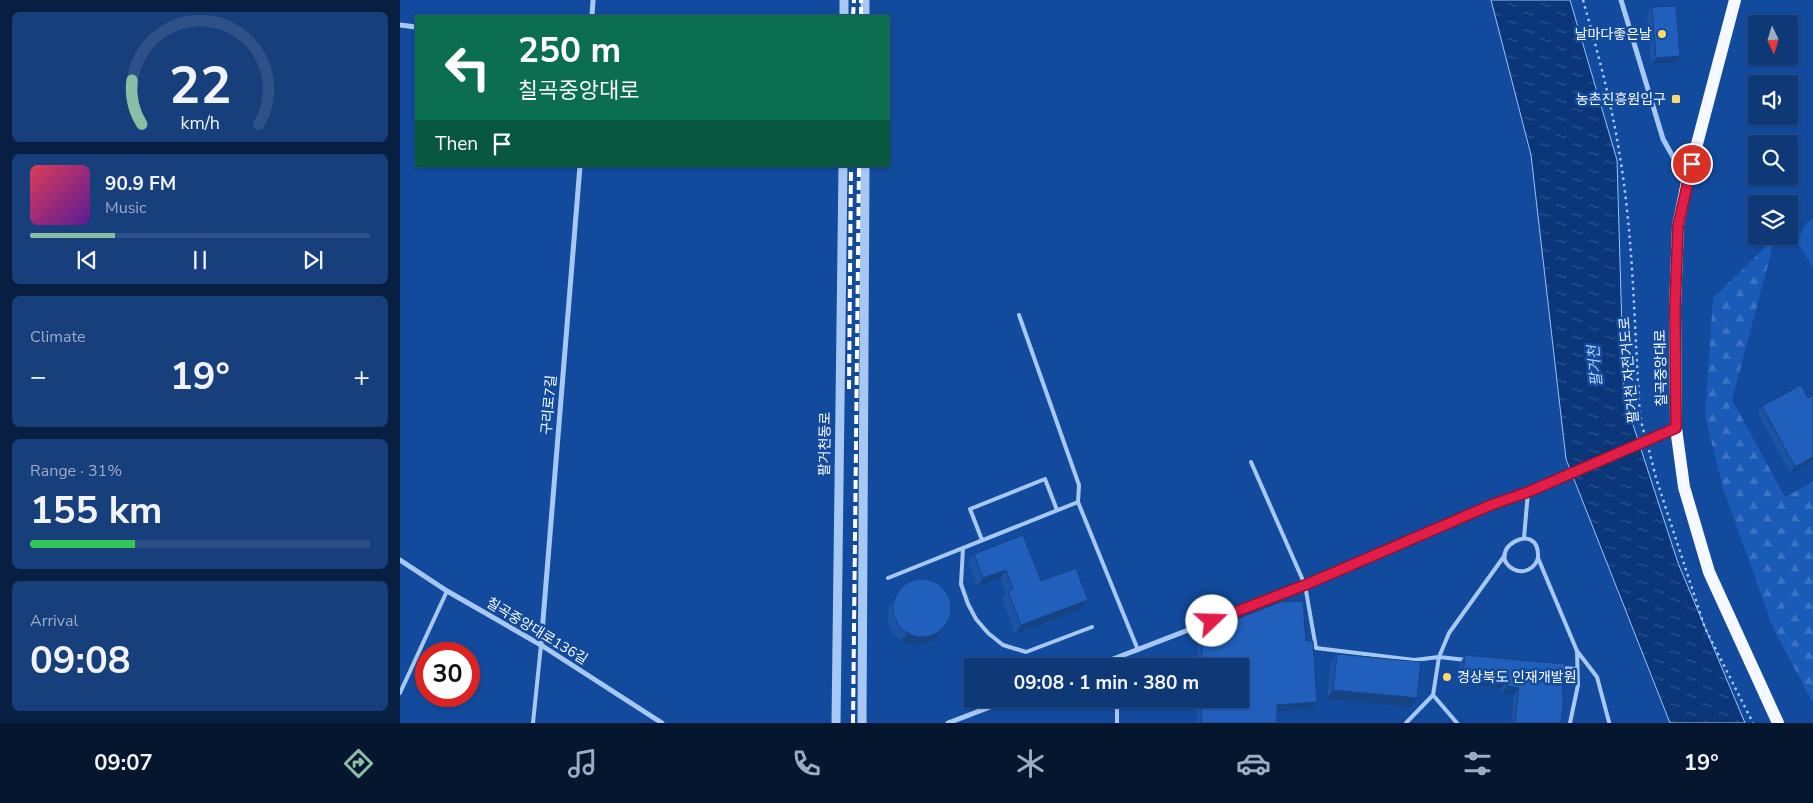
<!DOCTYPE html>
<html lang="en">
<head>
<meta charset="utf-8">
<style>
	body { margin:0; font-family:"Nunito Sans","Noto Sans KR",sans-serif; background:#173f7b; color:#f1f3f6; height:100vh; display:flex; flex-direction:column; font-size:19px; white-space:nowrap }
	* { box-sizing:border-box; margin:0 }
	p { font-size:16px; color:#9bacc5 }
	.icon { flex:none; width:28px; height:28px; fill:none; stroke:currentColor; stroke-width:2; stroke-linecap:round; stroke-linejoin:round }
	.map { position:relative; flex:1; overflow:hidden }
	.drawer { display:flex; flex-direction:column; gap:12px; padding:12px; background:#081f41; width:400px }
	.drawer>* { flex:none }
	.top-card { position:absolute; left:15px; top:15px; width:475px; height:152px; border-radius:0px; box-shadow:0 1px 4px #0004,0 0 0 1px #2e5288; background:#0b6e4f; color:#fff; overflow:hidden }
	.needle { width:32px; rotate:176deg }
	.tools { position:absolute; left:1348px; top:15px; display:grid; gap:10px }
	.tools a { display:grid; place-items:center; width:50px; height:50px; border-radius:0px; background:#0e3876; box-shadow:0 1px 4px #0004,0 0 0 1px #2e5288; font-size:25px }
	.speed { position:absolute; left:15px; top:642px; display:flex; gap:10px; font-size:25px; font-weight:700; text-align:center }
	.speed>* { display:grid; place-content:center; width:65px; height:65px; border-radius:50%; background:#0e3876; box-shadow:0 1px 4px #0004,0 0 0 1px #2e5288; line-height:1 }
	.speed .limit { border:8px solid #d22; background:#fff; color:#111 }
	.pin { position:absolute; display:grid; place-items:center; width:42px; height:42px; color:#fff; margin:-21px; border:2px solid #fff; border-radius:50%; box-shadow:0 1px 5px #0007 }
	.me { position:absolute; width:55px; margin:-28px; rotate:69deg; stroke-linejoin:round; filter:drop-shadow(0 0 4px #0008) }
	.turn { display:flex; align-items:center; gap:18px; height:105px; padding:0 20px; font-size:22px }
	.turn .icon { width:65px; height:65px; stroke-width:2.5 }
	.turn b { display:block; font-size:35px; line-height:42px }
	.then { display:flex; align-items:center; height:48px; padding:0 20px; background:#0003; gap:10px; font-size:19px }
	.big { font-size:38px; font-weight:700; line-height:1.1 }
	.drawer .card { flex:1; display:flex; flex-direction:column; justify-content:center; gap:8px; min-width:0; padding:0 18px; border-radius:8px; background:#173f7b }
	.drawer .dial { align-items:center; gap:0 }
	.dial svg { height:130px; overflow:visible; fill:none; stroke:#2e5288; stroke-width:7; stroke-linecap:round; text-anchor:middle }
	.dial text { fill:#f1f3f6; stroke:none }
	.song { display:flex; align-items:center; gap:15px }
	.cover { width:60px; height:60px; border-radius:8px; background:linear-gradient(135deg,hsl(350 70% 55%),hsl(270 70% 35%)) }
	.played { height:5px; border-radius:2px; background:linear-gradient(90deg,#8abfa5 25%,#2e5288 25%) }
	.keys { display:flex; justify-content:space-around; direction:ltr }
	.heat { display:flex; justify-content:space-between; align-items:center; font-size:28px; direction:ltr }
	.charge { height:8px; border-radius:4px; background:linear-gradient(90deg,#34c759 31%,#2e5288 0) }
	.trip { position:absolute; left:564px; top:658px; width:285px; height:50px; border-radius:0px; background:#0e3876; box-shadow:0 1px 4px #0004,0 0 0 1px #2e5288; font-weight:700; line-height:50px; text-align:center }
	.tabs { display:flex; height:80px; justify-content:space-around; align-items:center; background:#06162f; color:#9bacc5 }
	.tabs .icon { width:35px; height:35px }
	.tabs .current { color:#8abfa5 }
	.tabs b { font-size:22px; color:#f1f3f6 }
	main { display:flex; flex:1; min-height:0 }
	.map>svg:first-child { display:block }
</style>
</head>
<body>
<main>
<section class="drawer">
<div class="card dial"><svg viewBox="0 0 100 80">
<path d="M14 69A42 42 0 1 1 86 69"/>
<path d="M14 69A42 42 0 0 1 8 42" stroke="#8abfa5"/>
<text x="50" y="56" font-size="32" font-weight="700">22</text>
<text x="50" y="72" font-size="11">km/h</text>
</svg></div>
<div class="card">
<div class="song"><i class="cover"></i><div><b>90.9 FM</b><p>Music</p></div></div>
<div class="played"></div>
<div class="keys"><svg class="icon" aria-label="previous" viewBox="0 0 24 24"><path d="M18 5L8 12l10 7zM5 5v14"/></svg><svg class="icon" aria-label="pause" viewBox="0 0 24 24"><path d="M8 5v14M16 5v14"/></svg><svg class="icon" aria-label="next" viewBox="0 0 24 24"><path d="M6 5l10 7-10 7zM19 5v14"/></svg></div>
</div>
<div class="card"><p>Climate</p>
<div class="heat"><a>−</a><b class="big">19°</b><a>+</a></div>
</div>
<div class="card"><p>Range · 31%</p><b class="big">155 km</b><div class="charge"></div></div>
<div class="card"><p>Arrival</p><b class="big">09:08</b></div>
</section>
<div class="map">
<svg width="1413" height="723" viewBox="0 0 1413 723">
	<defs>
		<pattern id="forest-firs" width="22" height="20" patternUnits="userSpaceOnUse" patternTransform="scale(1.25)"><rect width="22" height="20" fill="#1a5bb7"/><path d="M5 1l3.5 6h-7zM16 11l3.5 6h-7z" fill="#3c74c2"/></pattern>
		<pattern id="water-ripples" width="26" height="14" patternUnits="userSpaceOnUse" patternTransform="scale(1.25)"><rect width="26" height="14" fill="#0b3679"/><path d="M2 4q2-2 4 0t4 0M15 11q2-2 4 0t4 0" fill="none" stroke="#30548d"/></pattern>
	</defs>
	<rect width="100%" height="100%" fill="#124a9d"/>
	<path fill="#1a5bb7" d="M1413 219V268L1397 242 1406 223Z"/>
	<path fill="url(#forest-firs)" d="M1375 238 1332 400 1385 497 1413 482V703L1374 630 1323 488 1305 416 1313 298Z"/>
	<path fill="url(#water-ripples)" stroke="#9ac2f7" d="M1091 0H1170L1217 160 1224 397 1278 563 1345 723H1270L1166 459 1131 155Z"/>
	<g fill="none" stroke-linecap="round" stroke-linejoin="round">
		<path stroke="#a8c8f4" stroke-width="2.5" stroke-dasharray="2.5 4" stroke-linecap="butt" d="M1183 0C1197 50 1211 100 1219 151 1234 238 1234 328 1240 416L1244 433
			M1249 450 1256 478 1305 628 1353 723"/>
		<path stroke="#a8c8f4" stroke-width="4" d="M619 315 679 485 678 502
			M851 462 905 585 916 648 1014 660 1039 657 1066 660
			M1124 538 1128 492
			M582 540 570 509 645 479 657 510
			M563 548 561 584 568 604 576 619 588 633 603 645 626 652 692 627
			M1138 558C1135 568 1124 575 1113 569 1083 551 1140 517 1138 558L1177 651 1197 677 1209 722
			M488 578 678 502 738 650
			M709 661 710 666
			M1160 668 1177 669
			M0 693 47 591
			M1033 695 1057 723
			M133 723 141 645
			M717 723V699
			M1006 723 1033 695 1039 657 1049 633 1105 555
			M1170 723 1178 685 1177 651"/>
		<path stroke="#a8c8f4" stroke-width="5" d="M1221 0 1263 139 1286 180
			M192 16 193 0
			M0 25 16 27
			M1256 437 1276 428
			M0 560 47 591 141 645 262 723
			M141 645 180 166
			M695 666 905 585 1091 505 1146 484
			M548 723 611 699"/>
		<path stroke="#a8c8f4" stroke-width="9" d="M444 16V0
			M465 16V0
			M436 723 443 166
			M462 723 465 166"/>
		<path stroke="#f5f8ff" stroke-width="12" d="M1335 0 1287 182 1278 226 1275 307 1276 428 1284 487 1309 572 1378 723"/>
		<path stroke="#fff" stroke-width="4" stroke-dasharray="9 4" stroke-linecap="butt" d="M453 16 454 0
			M461 16V0
			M449 389 451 166
			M453 723 459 166"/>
		<path stroke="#a8c8f4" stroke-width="5" d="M1146 484 1256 437"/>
	</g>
	<path fill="#1c53a2" d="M1252 7 1275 63 1251 64 1247 14Z
		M1362 406 1413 461 1390 473 1358 413Z
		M574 554 641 581 688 600 682 609 615 634 602 600 606 594 600 578 577 587 568 562Z
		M500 590 537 637 529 643 519 645H510L501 641 494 635 489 626 487 616 489 607Z
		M802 632 917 702 912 709 877 711V723H797V699H840V666H797L798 639Z
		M937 654 1011 707 927 699 931 662Z
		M1065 655 1162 697 1161 723H1111L1114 695 1102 694V688L1058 683 1060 663Z"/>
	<path fill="#164384" d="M1280 56 1275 63 1251 64 1256 58Z
		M1413 457V461L1390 473 1395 467Z
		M606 570 600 578 577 587 583 578Z
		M688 600 682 609 615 634 621 625Z
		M548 621 537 637 529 643 519 645H510L501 641 507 633Z
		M1063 676 1108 680 1102 688 1058 683Z
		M1107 686 1119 688 1114 695 1102 694Z
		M933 690 1017 698 1011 707 927 699Z
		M917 702 912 709 872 712 877 705Z"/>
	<path fill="#2060bc" stroke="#164384" d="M1276 6 1280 56 1256 58 1252 7Z
		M1401 385 1408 398 1413 395V457L1395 467 1362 406Z
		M623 535 641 581 676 568 688 600 621 625 608 591 613 589 606 570 583 578 574 554Z
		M493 608a29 29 0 1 1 58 0a29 29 0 1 1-58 0Z
		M903 601 906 641H913L917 702 877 705V723H801L802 699H840V666H802V632L881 602Z
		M937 654 1021 662 1017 698 933 690Z
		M1065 655 1165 664 1162 697H1164L1161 723H1115L1119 688 1107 686 1108 680 1063 676Z"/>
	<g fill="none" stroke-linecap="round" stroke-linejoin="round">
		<g stroke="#92132f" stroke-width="12">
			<path id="route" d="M812 621 905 585 1091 505 1128 492 1276 428 1275 307 1278 226 1292 164"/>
		</g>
		<use href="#route" stroke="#e11d48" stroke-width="9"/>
	</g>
	<g fill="#ffda6b" stroke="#124a9d" stroke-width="2">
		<circle cx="1262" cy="34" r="5"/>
		<rect x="1271" y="94" width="10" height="10" rx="2.5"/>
		<circle cx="1047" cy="677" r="5"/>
	</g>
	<g text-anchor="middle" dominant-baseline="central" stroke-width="5" stroke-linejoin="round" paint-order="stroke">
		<g font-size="14" fill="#fff" stroke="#124a9d" text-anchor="end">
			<text x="1252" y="34">날마다좋은날</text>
			<text x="1266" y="99">농촌진흥원입구</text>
			<text x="1057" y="677" text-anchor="start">경상북도 인재개발원</text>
		</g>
		<g font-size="14" fill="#fff" stroke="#124a9d">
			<text transform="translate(1261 368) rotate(-91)">칠곡중앙대로</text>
			<text transform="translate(1229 370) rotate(-95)">팔거천 자전거도로</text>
			<text transform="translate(149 405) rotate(-85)">구리로7길</text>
			<text transform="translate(425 444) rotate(-89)">팔거천동로</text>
			<text transform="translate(137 631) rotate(31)">칠곡중앙대로136길</text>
		</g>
		<g font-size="15" font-style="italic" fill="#b4d2fb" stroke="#124a9d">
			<text transform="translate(1195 366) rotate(-95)">팔거천</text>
		</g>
	</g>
</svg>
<div class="tools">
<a><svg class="needle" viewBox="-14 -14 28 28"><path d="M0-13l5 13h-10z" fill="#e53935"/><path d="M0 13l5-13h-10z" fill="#9bacc5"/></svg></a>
<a><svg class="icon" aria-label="sound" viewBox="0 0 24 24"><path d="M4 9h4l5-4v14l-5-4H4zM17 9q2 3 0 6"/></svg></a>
<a><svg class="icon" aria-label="search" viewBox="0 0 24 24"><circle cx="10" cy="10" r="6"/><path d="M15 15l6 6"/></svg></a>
<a><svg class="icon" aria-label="layers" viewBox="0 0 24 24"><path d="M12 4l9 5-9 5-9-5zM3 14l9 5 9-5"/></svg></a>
</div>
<div class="speed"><div class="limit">30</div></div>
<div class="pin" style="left:1292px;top:164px;background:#d93025"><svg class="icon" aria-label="arrive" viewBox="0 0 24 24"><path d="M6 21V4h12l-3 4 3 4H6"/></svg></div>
<svg class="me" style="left:812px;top:621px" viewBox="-20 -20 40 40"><circle r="19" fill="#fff"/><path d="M0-13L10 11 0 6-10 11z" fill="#e11d48"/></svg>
<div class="trip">09:08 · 1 min · 380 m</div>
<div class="top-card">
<div class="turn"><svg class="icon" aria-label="left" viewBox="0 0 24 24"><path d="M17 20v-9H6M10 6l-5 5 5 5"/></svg><div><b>250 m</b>칠곡중앙대로</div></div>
<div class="then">Then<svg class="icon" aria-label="arrive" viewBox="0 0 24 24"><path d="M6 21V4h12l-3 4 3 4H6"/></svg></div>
</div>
</div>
</main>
<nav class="tabs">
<b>09:07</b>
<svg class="icon current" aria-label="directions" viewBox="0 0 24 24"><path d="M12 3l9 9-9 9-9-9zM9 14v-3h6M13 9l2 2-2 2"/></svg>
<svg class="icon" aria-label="music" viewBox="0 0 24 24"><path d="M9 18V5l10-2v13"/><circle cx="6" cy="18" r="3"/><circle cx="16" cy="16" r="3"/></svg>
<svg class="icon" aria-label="phone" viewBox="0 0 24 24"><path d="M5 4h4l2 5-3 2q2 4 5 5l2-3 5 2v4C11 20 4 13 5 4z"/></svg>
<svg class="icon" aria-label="climate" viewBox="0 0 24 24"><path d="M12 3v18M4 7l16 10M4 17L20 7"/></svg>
<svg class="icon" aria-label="car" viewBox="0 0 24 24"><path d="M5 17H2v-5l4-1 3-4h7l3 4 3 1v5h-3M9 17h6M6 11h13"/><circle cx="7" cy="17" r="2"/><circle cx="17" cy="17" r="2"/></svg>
<svg class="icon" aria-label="filters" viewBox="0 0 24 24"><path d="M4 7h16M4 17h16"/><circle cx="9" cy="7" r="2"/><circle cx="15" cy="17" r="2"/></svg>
<b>19°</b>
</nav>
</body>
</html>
